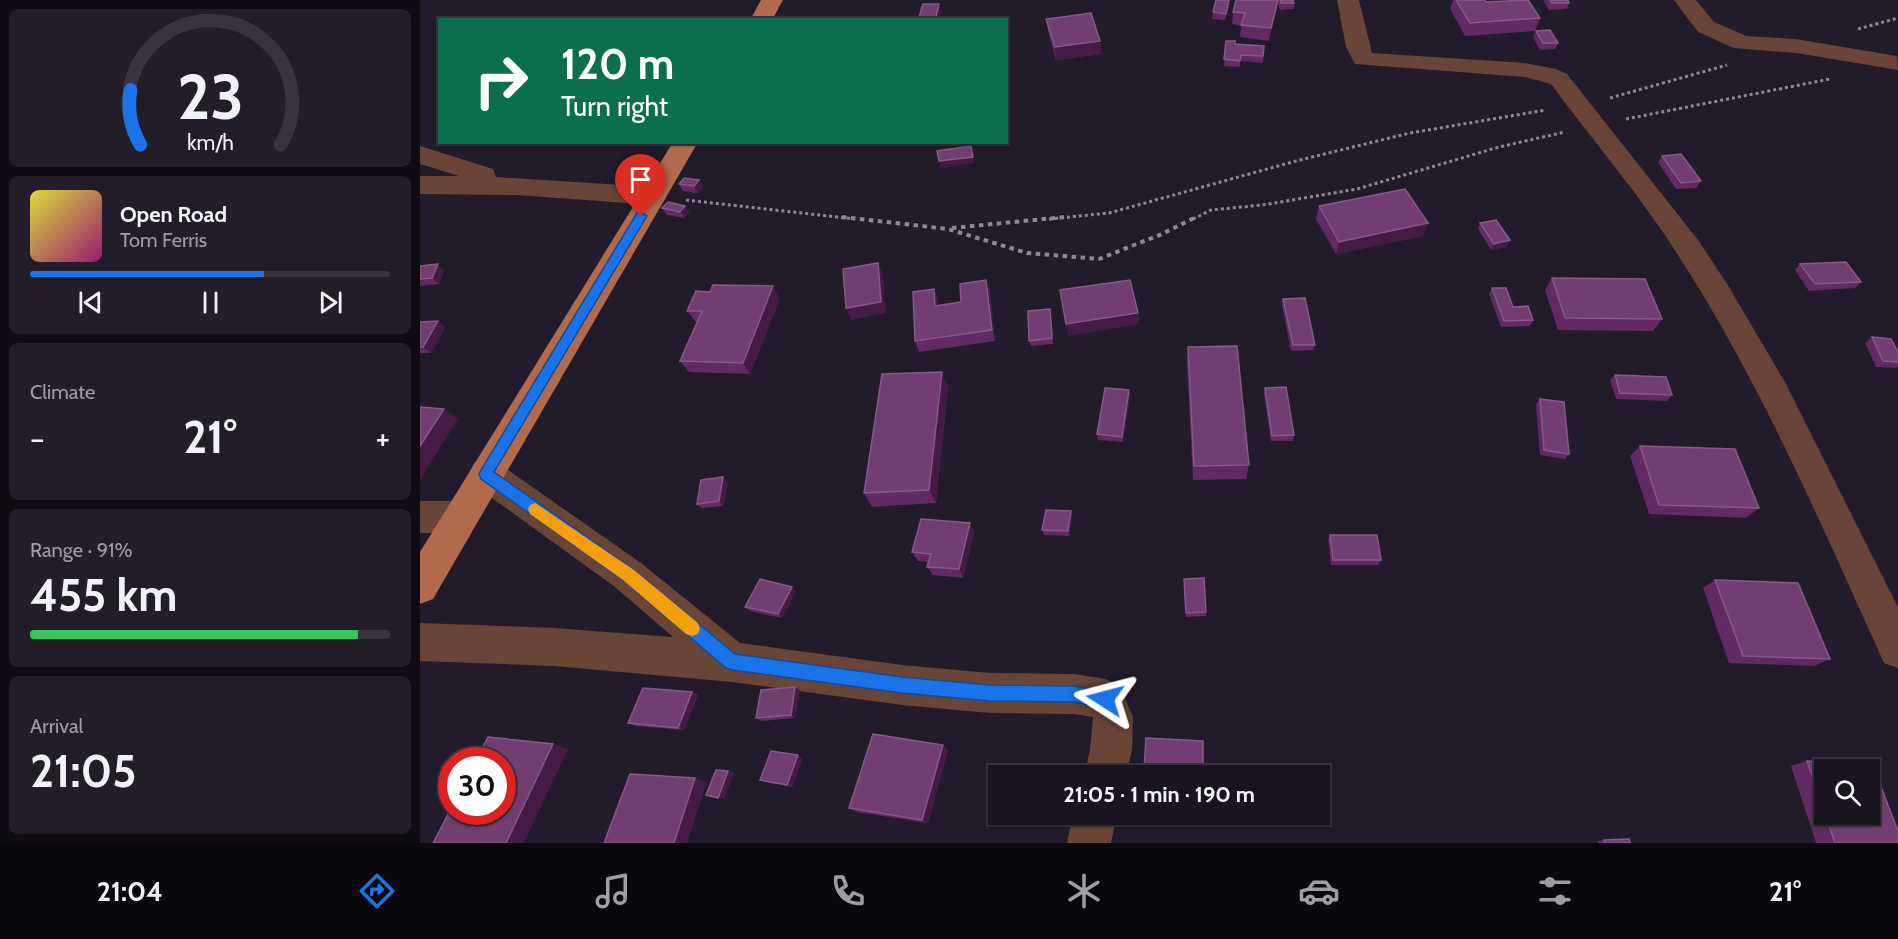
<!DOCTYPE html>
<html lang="en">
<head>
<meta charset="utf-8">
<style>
	body { margin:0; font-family:Cabin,sans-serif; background:#231d29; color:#f1f3f6; height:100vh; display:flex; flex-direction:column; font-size:22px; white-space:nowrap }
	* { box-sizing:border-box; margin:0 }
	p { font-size:20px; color:#9f9ea5 }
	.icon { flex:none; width:33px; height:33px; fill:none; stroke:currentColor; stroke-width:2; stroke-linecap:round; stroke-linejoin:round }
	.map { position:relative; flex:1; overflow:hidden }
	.drawer { display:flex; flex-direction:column; gap:9px; padding:9px; background:#0e0b12; width:420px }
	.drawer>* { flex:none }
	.hud { position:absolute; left:18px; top:18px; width:570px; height:126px; border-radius:0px; box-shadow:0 2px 4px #0004,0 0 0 2px #38333e; background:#0b6e4f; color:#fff; overflow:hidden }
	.controls { position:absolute; left:1394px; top:759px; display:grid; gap:12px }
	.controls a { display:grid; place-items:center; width:66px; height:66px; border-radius:0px; background:#1a1420; box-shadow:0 2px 4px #0004,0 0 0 2px #38333e; font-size:30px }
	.speed { position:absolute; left:18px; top:747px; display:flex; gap:12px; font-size:30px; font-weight:700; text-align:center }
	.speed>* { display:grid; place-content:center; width:78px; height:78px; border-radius:50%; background:#1a1420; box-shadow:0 2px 4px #0004,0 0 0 2px #38333e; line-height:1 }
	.speed .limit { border:9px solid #d22; background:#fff; color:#111 }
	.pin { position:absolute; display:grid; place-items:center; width:51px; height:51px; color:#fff; margin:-62px -26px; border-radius:50% 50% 50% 0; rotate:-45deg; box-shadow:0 0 6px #0007 }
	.pin .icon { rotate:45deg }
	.me { position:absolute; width:66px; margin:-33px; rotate:279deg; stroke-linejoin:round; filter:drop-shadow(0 0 4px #0008) }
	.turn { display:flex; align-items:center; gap:21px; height:126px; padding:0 24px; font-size:27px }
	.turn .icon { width:78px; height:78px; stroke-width:2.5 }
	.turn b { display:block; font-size:42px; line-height:51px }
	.big { font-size:45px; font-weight:700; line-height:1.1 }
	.drawer .card { flex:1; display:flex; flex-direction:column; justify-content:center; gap:9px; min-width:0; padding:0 21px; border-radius:9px; background:#231d29 }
	.drawer .dial { align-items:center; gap:0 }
	.dial svg { height:156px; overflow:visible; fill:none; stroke:#38333e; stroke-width:7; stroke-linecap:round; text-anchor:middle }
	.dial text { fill:#f1f3f6; stroke:none }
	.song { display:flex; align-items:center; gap:18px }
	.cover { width:72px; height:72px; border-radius:9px; background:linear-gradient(135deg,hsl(60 70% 55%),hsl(320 70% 35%)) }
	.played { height:6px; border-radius:3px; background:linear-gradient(90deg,#1a73e8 65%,#38333e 65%) }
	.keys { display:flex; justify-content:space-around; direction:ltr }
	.heat { display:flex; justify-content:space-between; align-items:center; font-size:33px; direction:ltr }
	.charge { height:9px; border-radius:4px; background:linear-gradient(90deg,#34c759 91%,#38333e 0) }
	.trip { position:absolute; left:568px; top:765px; width:342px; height:60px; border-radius:0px; background:#1a1420; box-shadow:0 2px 4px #0004,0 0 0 2px #38333e; font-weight:700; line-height:60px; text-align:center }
	.dock { display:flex; height:96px; justify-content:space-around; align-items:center; background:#0a080d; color:#9f9ea5 }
	.dock .icon { width:42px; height:42px }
	.dock .selected { color:#1a73e8 }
	.dock b { font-size:27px; color:#f1f3f6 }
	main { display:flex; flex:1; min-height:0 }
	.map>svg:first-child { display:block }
</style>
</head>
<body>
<main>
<section class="drawer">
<div class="card dial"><svg viewBox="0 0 100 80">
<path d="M14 69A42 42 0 1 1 86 69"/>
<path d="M14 69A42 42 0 0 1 9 41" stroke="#1a73e8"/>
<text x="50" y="56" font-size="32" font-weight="700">23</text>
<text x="50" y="72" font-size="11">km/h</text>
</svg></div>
<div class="card">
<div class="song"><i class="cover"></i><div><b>Open Road</b><p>Tom Ferris</p></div></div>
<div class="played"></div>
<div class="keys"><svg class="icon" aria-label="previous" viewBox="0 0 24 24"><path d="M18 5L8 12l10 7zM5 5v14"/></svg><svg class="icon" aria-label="pause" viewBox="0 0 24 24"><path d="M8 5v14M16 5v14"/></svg><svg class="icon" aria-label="next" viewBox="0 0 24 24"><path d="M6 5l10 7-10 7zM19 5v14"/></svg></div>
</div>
<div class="card"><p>Climate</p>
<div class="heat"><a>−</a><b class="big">21°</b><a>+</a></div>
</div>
<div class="card"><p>Range · 91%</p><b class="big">455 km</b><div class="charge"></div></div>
<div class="card"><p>Arrival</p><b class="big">21:05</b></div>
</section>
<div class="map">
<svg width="1478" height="843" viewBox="0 0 1478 843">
	<rect width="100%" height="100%" fill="#221b2b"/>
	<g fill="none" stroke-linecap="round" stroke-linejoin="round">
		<path stroke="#8f8997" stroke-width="3" stroke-dasharray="3 3" stroke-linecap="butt" d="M1438 29 1478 18
			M1190 98 1307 65
			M1206 119 1410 79
			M266 200 435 219
			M629 219 689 213 876 161 990 133 1126 110
			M773 219 791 210 842 205 937 189 1079 147 1145 132"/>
		<path stroke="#8f8997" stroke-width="4" stroke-dasharray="4.5 4.5" stroke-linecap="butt" d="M422 217 528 229 607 253 679 259 742 234 776 217
			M532 228 645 217"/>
		<path fill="#684537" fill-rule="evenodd" d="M917 0H939L952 53 1105 63 1136 69 1147 74 1278 240 1309 287 1366 384 1478 607V668L1464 663C1401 524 1341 383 1258 255 1220 195 1173 141 1131 84L1105 77 935 64 926 47Z
			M1254 0H1276L1294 22 1326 36 1376 39 1477 56 1478 70 1376 53 1314 48 1278 32Z
			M0 146 73 169 76 177 233 187 243 189 247 196 243 203 233 205 97 195 0 194V176H39L0 164Z
			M66 459 78 463 221 563 320 643 482 665 570 673 654 674 685 679 699 685 713 717 712 750 706 776H664L670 750 673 717 654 714 570 713 482 705 312 682 134 666 0 661V623L134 628 253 637 195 587 54 485 49 474 54 463Z
			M0 501H40L53 506 58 517 53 528 40 533H0Z
			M653 814H697L691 843H647Z"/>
		<path fill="#b26a4c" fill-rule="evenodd" d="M341 0H363L352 20H330Z
			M253 142H278L13 599 0 604V552Z"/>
	</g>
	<path fill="#632962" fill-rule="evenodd" d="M826 0H873L874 3V9L860 10 858 2 856 11 849 41 820 37 821 26 812 24 813 12Z
		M1033 0H1065L1066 2 1120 18 1115 31 1045 36 1030 9Z
		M1123 0H1148L1149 3 1147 9 1129 10Z
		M809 6 805 20 792 19 793 12Z
		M521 10 519 20H500L499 17Z
		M626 19 680 41 681 54 636 60 628 31Z
		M1116 31 1138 43 1135 49 1120 50 1113 37Z
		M806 41 815 44 844 46 843 63 820 61V67L804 66Z
		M1242 156 1281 181 1276 188 1256 189 1238 162Z
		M259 184 283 186 278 193 263 191Z
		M265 206 269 212 265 218 247 215 242 208Z
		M899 206 1008 223 1003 236 916 254 896 219Z
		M1060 223 1087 247 1071 250 1058 229Z
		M1380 264 1441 282 1435 288 1389 291 1375 270Z
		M0 266 24 271 19 284 0 286Z
		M1132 278 1242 319 1233 331 1138 330 1125 290Z
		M566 280 570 292 575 341 499 352 495 341 514 289 518 301V306L541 302Z
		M1072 288 1093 307 1113 320 1110 326 1081 327 1069 294Z
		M290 292 360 298 330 374 269 372 260 361 277 322H276L267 311Z
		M863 299 895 345 893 350 871 351 862 305Z
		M631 315 633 344 611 346 609 341Z
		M18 321 25 327 11 353H0V322Z
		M1452 337 1478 352V367L1476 368 1456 367 1445 343Z
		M768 347 829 465 826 479 773 480 767 363Z
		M1195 375 1252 395 1247 401 1196 399 1190 380Z
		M528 387 516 503 452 507 444 493Z
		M845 388 874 435 873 441H851L844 394Z
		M710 396 703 442 678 440 677 434Z
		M1120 399 1149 454 1145 459 1120 455 1116 404Z
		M1220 446 1339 508 1326 518 1229 514 1210 456Z
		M308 482 303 506 282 508 277 504Z
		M652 516 649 536 624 535 622 530Z
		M550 523 554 532 543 578 513 575 507 567 509 562 498 561 492 552Z
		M910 535 961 560 958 565H911L908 539Z
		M764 579 786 612V616L766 617Z
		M1295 580 1410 659 1394 666 1309 663 1283 588Z
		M376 591 362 618 330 611 325 607Z
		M380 690 375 718 341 721 336 718Z
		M272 692 278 695 264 730 215 726 208 723Z
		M523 745 528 750 508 823 437 812 429 808Z
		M383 758 372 787 345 782 340 780Z
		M1387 761 1453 766 1478 831V843H1396L1371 766ZM1404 770H1449V814H1404Z
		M724 770 783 773 782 775 725 773Z
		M1184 840 1210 843H1178V841Z"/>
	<path fill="#431b45" d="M858 0 856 11 849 41 851 28Z
		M519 4 521 10 519 20H517L516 17Z
		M680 41 681 54 636 60 635 47Z
		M551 146 554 163 520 168 519 161Z
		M279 180 283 186 278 193 274 186Z
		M265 206 269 212 265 218 260 212Z
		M1008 223 1003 236 916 254 919 242Z
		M1090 240 1087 247 1071 250 1074 244Z
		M458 263 463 275 466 313 431 320 426 308Z
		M18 264 24 271 19 284 12 278Z
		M566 280 570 292 575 341 572 330Z
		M353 286 360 298 330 374 323 363Z
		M514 289 518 301 519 318 515 306Z
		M718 313 719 324 648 336 646 324Z
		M18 321 25 327 11 353 3 347Z
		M522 372 528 387 516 503 509 490Z
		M709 390 710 396 703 442 702 437Z
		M24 409 38 419 0 480V446Z
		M303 477 308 482 303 506 299 501Z
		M651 511 652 516 649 536 648 531Z
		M550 523 554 532 543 578 539 569Z
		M372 587 376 591 362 618 358 614Z
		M375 687 380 690 375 718 371 715Z
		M272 692 278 695 264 730 258 728Z
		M133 744 148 749 104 843H86Z
		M523 745 528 750 508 823 502 820Z
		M378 755 383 758 372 787 367 785Z
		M308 771 314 773 304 800 298 798Z
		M275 778 287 782 267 843H254Z"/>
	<path fill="#723e72" stroke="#865986" stroke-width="1.5" d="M796 0H809L806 14 793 12Z
		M816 0H858L851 28 821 25 825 13 813 12Z
		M860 0H873L874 3H861Z
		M1036 0H1065L1066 2 1108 0 1120 18 1050 23Z
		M1130 0H1148L1149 3H1132Z
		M503 4H519L516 17H499Z
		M671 13 680 41 635 47 626 19Z
		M1130 30 1138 43H1123L1116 31Z
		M806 41H815V44L844 46 843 56 821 55 820 61 804 59Z
		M551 146 553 157 519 161 517 151Z
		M1261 154 1281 181 1261 183 1242 156Z
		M264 178 279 180 274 186 259 184Z
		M985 189 1008 223 919 242 899 206Z
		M248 202 265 206 260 212 242 208Z
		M1076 220 1090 240 1074 244 1060 223Z
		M1426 262 1441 282 1395 284 1380 264Z
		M458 263 461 302 426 308 423 269Z
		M18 264 12 278 0 279V266Z
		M1132 278 1225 279 1242 319 1145 318Z
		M566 280 572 330 495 341 493 292 514 289 515 306 541 302 540 284Z
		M710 280 718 313 646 324 640 290Z
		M293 285 353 286 323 363 260 361 282 311H267L276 291 290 292Z
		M1072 288H1086L1093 307 1108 306 1113 320 1084 321Z
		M885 298 895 345H873L863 299Z
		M630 309 632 338 609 341 608 311Z
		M18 321 3 347H0V322Z
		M1452 337 1471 339 1478 352V362L1463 361Z
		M817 346 829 465 774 466 768 347Z
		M522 372 509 490 444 493 462 374Z
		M1195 375 1246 377 1252 395 1200 393Z
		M866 387 874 435 852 436 845 388Z
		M685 388 709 390 702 437 677 434Z
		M1120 399 1144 402 1149 454 1124 450Z
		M0 407 24 409 0 446Z
		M1220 446 1315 449 1339 508 1239 505Z
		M303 477 299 501 277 504 281 480Z
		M626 510 651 511 648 531 622 530Z
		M501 519 550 523 539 569 507 567 511 554 492 552Z
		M910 535H957L961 560H913Z
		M784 578 786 612 766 613 764 579Z
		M340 579 372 587 358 614 325 607Z
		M1295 580 1378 583 1410 659 1323 656Z
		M375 687 371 715 336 718 341 690Z
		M223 688 272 692 258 728 208 723Z
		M453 734 523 745 502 820 429 808Z
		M68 737 133 744 86 843H13L32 807V812H82V760H56Z
		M726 738 783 741V773L724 770Z
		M351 751 378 755 367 785 340 780Z
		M1387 761 1453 766 1478 831V843H1415L1405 814H1449V770H1404V811Z
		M296 770 308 771 298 798 286 795Z
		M210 774 275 778 254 843H184Z
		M1209 839 1210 843H1185L1184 840Z"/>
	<path fill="#1a73e8" stroke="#114b97" stroke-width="1.5" d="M221 212 227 216 74 472 214 570 315 654 482 677 570 685 654 686 691 693 693 699 691 705 685 708 654 702 570 701 482 693 312 670 306 668 203 580 61 479 59 474 61 470 217 213Z"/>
	<path fill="#f59e0b" d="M115 503 214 570 278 623 280 629 278 634 272 636 266 634 203 580 110 514 108 509 110 505Z"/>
</svg>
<div class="controls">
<a><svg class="icon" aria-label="search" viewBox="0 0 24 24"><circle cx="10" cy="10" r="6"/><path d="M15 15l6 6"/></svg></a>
</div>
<div class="speed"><div class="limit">30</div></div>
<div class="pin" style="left:221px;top:216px;background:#d93025"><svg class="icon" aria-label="arrive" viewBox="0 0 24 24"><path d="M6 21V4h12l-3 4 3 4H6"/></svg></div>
<svg class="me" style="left:685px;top:699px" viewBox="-20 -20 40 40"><path d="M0-17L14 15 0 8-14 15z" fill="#1a73e8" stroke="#fff" stroke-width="4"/></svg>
<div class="trip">21:05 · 1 min · 190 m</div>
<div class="hud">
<div class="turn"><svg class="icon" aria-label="right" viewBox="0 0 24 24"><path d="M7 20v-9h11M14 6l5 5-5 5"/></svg><div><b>120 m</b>Turn right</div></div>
</div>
</div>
</main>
<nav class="dock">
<b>21:04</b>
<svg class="icon selected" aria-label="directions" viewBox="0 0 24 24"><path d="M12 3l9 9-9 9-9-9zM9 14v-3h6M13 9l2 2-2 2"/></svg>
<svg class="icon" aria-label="music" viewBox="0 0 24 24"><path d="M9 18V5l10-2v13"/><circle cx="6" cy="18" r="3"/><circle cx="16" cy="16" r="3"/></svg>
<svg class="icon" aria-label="phone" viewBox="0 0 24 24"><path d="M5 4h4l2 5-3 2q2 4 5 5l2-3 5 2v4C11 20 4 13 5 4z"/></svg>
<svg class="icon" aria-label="climate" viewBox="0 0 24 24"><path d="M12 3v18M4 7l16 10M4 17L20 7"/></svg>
<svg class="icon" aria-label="car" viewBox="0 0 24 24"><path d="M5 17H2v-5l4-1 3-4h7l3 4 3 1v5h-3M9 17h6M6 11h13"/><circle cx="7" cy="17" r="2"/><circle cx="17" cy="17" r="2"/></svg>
<svg class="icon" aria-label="filters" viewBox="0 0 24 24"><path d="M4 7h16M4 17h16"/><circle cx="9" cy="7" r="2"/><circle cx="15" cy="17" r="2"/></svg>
<b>21°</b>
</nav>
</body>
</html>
